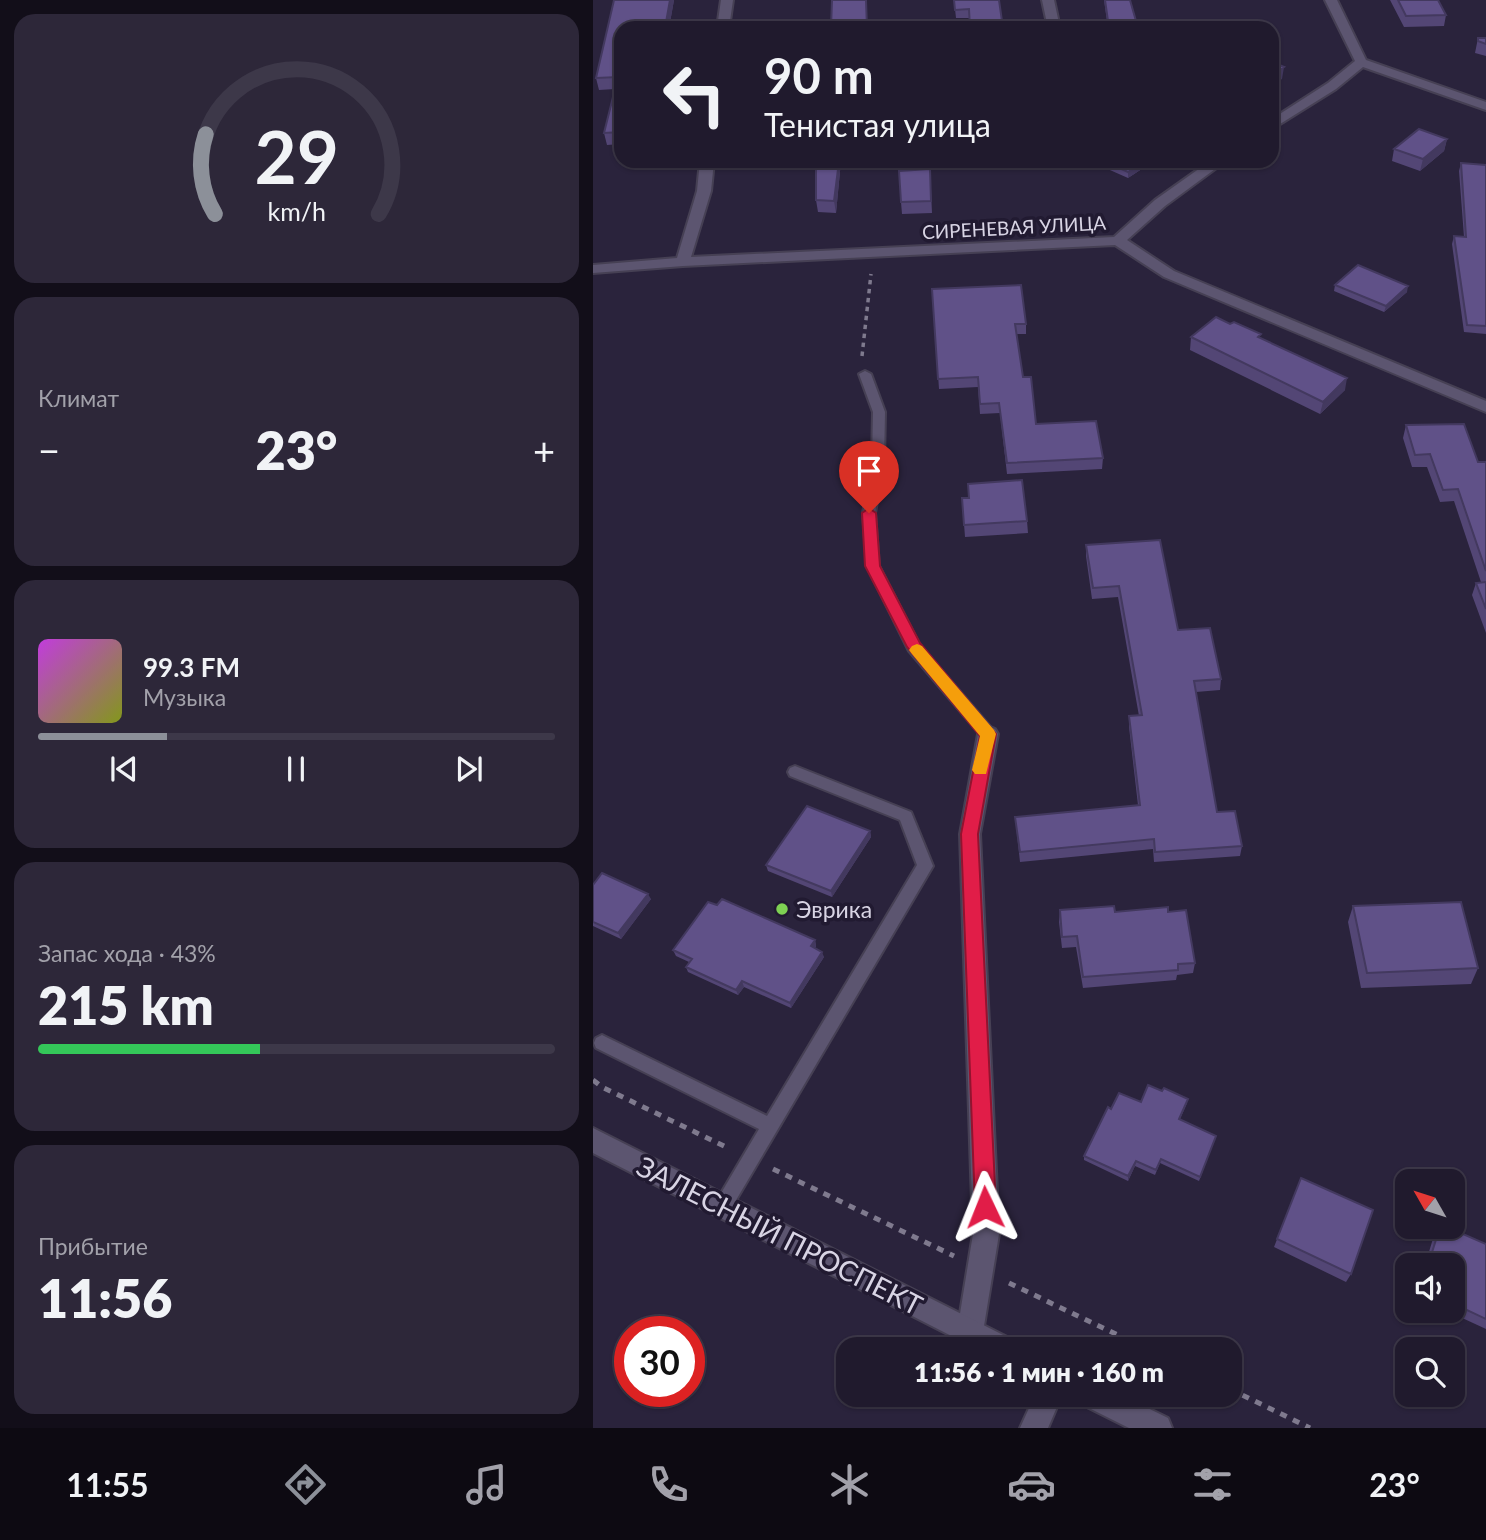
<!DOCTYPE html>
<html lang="ru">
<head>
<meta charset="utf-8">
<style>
	body { margin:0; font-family:Lato,sans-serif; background:#2d2739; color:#f1f3f6; height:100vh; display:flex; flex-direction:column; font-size:26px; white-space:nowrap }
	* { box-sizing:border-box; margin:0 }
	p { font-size:23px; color:#a2a1aa }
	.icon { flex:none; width:38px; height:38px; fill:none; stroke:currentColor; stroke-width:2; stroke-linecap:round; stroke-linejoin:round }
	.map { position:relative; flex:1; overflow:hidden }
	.sheet { display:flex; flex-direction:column; gap:14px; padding:14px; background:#120e19; width:593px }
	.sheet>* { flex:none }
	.hud { position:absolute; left:21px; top:21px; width:665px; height:147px; border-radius:21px; box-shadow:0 2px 5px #0004,0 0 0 2px #3d3849; background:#201a2d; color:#f1f3f6; overflow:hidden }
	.needle { width:46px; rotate:309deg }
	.fabs { position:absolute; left:802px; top:1169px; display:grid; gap:14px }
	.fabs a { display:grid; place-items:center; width:70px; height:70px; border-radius:14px; background:#201a2d; box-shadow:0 2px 5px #0004,0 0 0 2px #3d3849; font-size:35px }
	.speed { position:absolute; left:21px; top:1316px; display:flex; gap:14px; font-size:35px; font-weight:700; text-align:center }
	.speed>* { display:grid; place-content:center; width:91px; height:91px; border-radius:50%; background:#201a2d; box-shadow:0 2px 5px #0004,0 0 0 2px #3d3849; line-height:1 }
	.speed .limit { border:10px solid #d22; background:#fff; color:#111 }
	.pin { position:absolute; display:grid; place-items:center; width:60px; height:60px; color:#fff; margin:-72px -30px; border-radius:50% 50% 50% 0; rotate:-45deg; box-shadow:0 0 7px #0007 }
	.pin .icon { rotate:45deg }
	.me { position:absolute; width:77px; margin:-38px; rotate:358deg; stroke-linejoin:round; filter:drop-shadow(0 0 5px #0008) }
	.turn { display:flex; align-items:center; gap:24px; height:147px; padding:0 35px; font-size:32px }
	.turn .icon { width:91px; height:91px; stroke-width:2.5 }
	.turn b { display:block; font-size:49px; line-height:60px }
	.big { font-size:52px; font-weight:800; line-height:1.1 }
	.sheet .widget { flex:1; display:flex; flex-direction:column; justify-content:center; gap:10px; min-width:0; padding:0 24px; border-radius:21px; background:#2d2739 }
	.sheet .dial { align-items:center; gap:0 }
	.dial svg { height:182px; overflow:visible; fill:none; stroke:#3d3849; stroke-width:7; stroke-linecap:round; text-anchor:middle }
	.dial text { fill:#f1f3f6; stroke:none }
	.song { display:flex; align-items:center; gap:21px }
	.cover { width:84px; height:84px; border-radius:10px; background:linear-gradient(135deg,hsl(290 70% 55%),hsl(70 70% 35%)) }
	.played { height:7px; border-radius:4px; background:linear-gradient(90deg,#8c9099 25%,#3d3849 25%) }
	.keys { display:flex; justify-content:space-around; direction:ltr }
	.heat { display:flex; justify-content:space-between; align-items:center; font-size:38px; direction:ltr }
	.charge { height:10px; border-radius:5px; background:linear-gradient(90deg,#34c759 43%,#3d3849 0) }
	.trip { position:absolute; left:243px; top:1337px; width:406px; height:70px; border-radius:21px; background:#201a2d; box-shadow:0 2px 5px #0004,0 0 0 2px #3d3849; font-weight:800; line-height:70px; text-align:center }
	.tabs { display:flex; height:112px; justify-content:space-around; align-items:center; background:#0d0a12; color:#a2a1aa }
	.tabs .icon { width:49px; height:49px }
	.tabs .on { color:#8c9099 }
	.tabs b { font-size:32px; color:#f1f3f6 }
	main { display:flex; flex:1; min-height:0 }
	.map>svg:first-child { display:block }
</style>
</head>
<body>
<main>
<section class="sheet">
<div class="widget dial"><svg viewBox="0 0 100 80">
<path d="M14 69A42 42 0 1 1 86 69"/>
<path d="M14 69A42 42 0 0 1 10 34" stroke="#8c9099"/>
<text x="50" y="56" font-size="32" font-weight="700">29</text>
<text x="50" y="72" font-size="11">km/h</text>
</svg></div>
<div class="widget"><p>Климат</p>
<div class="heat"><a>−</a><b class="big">23°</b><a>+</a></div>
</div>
<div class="widget">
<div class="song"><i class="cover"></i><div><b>99.3 FM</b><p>Музыка</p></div></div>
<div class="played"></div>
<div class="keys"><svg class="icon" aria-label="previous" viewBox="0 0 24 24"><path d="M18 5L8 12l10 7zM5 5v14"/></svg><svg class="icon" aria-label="pause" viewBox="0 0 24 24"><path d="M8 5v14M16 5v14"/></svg><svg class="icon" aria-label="next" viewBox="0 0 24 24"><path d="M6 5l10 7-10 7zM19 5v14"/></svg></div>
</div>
<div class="widget"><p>Запас хода · 43%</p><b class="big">215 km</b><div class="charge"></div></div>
<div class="widget"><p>Прибытие</p><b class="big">11:56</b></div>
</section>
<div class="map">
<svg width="893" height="1428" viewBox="0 0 893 1428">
	<rect width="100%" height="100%" fill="#2a233c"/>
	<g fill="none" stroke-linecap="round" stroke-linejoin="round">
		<g stroke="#464054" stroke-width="4">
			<path id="service" d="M272 371 278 374 292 412 291 461 282 513 286 566 326 644 400 730 402 734 400 738H390L316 651 274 566 270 513 279 461 280 412 266 374Z
				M202 766 318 812 340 866 136 1212 130 1215 124 1212 121 1206 124 1200 166 1129 3 1048 1 1043 3 1038 9 1035 15 1038 174 1116 324 865 307 820 197 776 195 772 197 768Z"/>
		</g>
		<g stroke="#464054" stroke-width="4">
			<path id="minor" d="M128 0H140L136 28H124Z
				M449 0H461L467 28H455Z
				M732 0H744L773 60 893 102V110L770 67 743 89 679 129V119L735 83 762 61Z
				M107 161H121L118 191 98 257 521 237 562 200 617 161H633L572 206 534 240 581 271 893 401V412L571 277 522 245 90 266 0 273V265L84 258 104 191Z
				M395 726 402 729 405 734 387 834 406 1234 390 1332 386 1341 377 1345 368 1341 364 1332 380 1234 367 834 385 734 388 729Z
				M442 1395H469L455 1428H427Z"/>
		</g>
		<g stroke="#464054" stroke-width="4">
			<path id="secondary" d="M0 1128 420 1340 424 1349H384L0 1153Z
				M487 1395H528L575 1418 579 1428H536L490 1405Z"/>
		</g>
		<path stroke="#7f7a8e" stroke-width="3.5" stroke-dasharray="4.5 4.5" stroke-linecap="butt" d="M269 356 278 274"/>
		<path stroke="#7f7a8e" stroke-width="5" stroke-dasharray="7 7" stroke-linecap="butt" d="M0 1080 9 1087 137 1149
			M180 1169 361 1256
			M416 1283 554 1349
			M637 1389 717 1428"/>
		<use href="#service" fill="#5c5570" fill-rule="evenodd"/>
		<use href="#minor" fill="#5c5570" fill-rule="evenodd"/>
		<use href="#secondary" fill="#5c5570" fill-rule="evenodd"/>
	</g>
	<path fill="#534675" d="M21 0H81L76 28H28V144L14 145 11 133 22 89 6 90 3 78Z
		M361 0 410 28 376 18H363Z
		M511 0H537L545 28H515Z
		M797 0H845L853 15 851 26 811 27Z
		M885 38H893V56L882 53Z
		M854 139 851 151 827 171 799 161 801 149Z
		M223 161H248L243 213 225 212 223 200Z
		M501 161H561L535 178 501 163Z
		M868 163 893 165V334L871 332 859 244 861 236 871 237 866 171Z
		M337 169 339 213 309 214 308 202Z
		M742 285 814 292 791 312 741 291Z
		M339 289 433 324V334H423L430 377 443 424 510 458 509 469 414 474 407 413 387 414 385 387 346 389Z
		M598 337 668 338 752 390 727 414 597 350Z
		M813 425 885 462H893V633L879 595 883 583 888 582 861 501 847 502 834 467H819L810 438Z
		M375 484 434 521 435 533 372 537 369 498H376Z
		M493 545 585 630 628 679 627 690 603 692 624 812 649 846 647 856 561 862 560 849 427 862 422 817 545 805 536 727V716H546L525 597 499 599 493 556Z
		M277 831 278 837 239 897 175 871 173 865Z
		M0 885 58 899 28 939 0 926Z
		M760 906 885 968 878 984 768 988 755 922Z
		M467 910 575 912 602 963 600 973 584 975 583 980 490 988 483 947 469 948 466 922Z
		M222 940 223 946 222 948 231 957 198 1008 151 987 145 995 95 972 93 967 96 962 83 956 80 950Z
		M548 1102 594 1103 587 1119 623 1136 606 1181 567 1163 562 1175 542 1166 535 1181 491 1160V1156L518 1109Z
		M708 1178 758 1274 753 1282 681 1247Z
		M846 1227H854L893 1244V1329L854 1311H859V1265H832L842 1232Z"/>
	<path fill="#43395f" d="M77 0H81L76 28H72Z
		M691 67 689 79 679 85V74Z
		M854 139 851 151 827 171 830 159Z
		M246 161H248L243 213 241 201Z
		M552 161H561L535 178V172Z
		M815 286 814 292 791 312 793 306Z
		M754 378 752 390 727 414 730 402Z
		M277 831 278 837 239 897 238 891Z
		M55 894 58 899 28 939 25 933Z
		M222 940 223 946 219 952 218 946Z
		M229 952 231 957 198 1008 197 1003Z
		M149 981 151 987 145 995 143 990Z
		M543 1161 542 1166 535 1181V1176Z"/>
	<path fill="#605188" stroke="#43395f" stroke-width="2" d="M21 0H77L72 28H28V132L11 133 25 77 3 78Z
		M239 0H273L274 28H238Z
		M361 0H406L410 28H377L376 9 362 10Z
		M512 0H537L545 28H516Z
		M805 0H845L853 15 813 16Z
		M885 38H893V44L885 41Z
		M679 62 691 67 679 74Z
		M826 129 854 139 830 159 801 149Z
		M223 161H246L241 201 223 200Z
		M511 161H552L535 172Z
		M868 163 893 165V326L874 325 861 236 873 237Z
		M337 169 338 201 308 202 306 171Z
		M765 265 815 286 793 306 742 285Z
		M428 285 433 324H422L430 377H438L443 424 503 421 510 458 414 463 406 403 387 404 385 377 345 379 339 289Z
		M623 317 637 324 641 322 668 334 665 337 754 378 730 402 598 337Z
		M871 424 885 462H893V571L865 489 850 490 837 454 822 455 813 425Z
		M429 480 434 521 371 525 369 498H376L375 484Z
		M567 540 585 630 617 628 628 679 601 681 624 812 642 811 649 846 562 852 561 839 427 852 422 817 547 805 536 716 549 715 526 586 500 588 493 545Z
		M893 582V609L883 583Z
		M214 806 277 831 238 891 173 865Z
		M9 873 55 894 25 933 0 922V885Z
		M129 899 222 940 218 946 229 952 197 1003 149 981 143 990 93 967 99 959 80 950 115 902 124 905Z
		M868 902 885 968 774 973 760 906Z
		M521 906 522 912 575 907V912L593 910 602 963 585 964V970L490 977 484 936 469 937 467 910Z
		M555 1085 569 1091 571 1088 595 1099 586 1119 623 1136 607 1177 568 1159 563 1170 543 1161 535 1176 491 1156 515 1107 518 1109 526 1093 548 1102Z
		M708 1178 780 1210 758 1274 684 1239Z
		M847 1227H854L893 1244V1319L859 1303V1265H835Z"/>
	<path fill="#e11d48" stroke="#92132f" stroke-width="2" d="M276 508 283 513 287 566 327 643 403 734 385 834 403 1207 400 1214 392 1217 385 1214 382 1207 368 834 387 736 314 647 272 566 269 513Z"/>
	<path fill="#f59e0b" d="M324 644 329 646 401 730 403 734 393 774H382L379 770 387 736 319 654 316 650 319 646Z"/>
	<circle fill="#7ed153" stroke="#211a31" stroke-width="2.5" cx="189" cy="909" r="7"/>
	<g text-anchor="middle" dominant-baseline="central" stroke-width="7" stroke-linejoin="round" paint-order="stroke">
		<g font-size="19" fill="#d8d4e4" stroke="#211a31">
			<text transform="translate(421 227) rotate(-3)">СИРЕНЕВАЯ УЛИЦА</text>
		</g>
		<g font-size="23" fill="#d8d4e4" stroke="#211a31" text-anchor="start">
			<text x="203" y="909">Эврика</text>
		</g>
		<g font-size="28" fill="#d8d4e4" stroke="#211a31">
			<text transform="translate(187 1235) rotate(27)">ЗАЛЕСНЫЙ ПРОСПЕКТ</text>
		</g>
	</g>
</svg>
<div class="fabs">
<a><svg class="needle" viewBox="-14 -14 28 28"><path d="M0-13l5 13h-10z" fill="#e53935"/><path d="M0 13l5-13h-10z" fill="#a2a1aa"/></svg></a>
<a><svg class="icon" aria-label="sound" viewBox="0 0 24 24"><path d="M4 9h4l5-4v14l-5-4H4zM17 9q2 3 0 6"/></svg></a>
<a><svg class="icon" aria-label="search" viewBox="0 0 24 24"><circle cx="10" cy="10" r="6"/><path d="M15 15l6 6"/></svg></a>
</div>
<div class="speed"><div class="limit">30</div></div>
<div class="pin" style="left:276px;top:513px;background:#d93025"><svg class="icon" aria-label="arrive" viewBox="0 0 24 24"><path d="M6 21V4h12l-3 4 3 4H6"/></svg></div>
<svg class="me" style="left:392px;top:1207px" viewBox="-20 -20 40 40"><path d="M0-17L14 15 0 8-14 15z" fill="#e11d48" stroke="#fff" stroke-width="4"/></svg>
<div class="trip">11:56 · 1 мин · 160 m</div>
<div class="hud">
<div class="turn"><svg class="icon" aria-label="left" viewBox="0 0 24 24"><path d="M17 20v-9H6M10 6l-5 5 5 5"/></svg><div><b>90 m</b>Тенистая улица</div></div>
</div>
</div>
</main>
<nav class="tabs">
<b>11:55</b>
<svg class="icon on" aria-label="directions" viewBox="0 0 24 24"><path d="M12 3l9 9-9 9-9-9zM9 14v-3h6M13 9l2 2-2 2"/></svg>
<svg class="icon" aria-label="music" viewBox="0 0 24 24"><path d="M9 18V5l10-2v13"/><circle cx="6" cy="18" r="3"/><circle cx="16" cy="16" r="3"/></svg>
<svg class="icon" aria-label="phone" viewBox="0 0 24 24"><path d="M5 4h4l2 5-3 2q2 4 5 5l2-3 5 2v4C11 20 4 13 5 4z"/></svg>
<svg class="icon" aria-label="climate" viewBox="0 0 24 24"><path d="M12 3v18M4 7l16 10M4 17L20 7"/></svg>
<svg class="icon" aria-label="car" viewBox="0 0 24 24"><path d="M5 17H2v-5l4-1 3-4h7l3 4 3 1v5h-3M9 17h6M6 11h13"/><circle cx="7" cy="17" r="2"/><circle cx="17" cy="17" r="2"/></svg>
<svg class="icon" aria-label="filters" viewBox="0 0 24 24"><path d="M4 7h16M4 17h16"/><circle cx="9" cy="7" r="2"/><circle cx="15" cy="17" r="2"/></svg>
<b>23°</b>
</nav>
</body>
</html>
